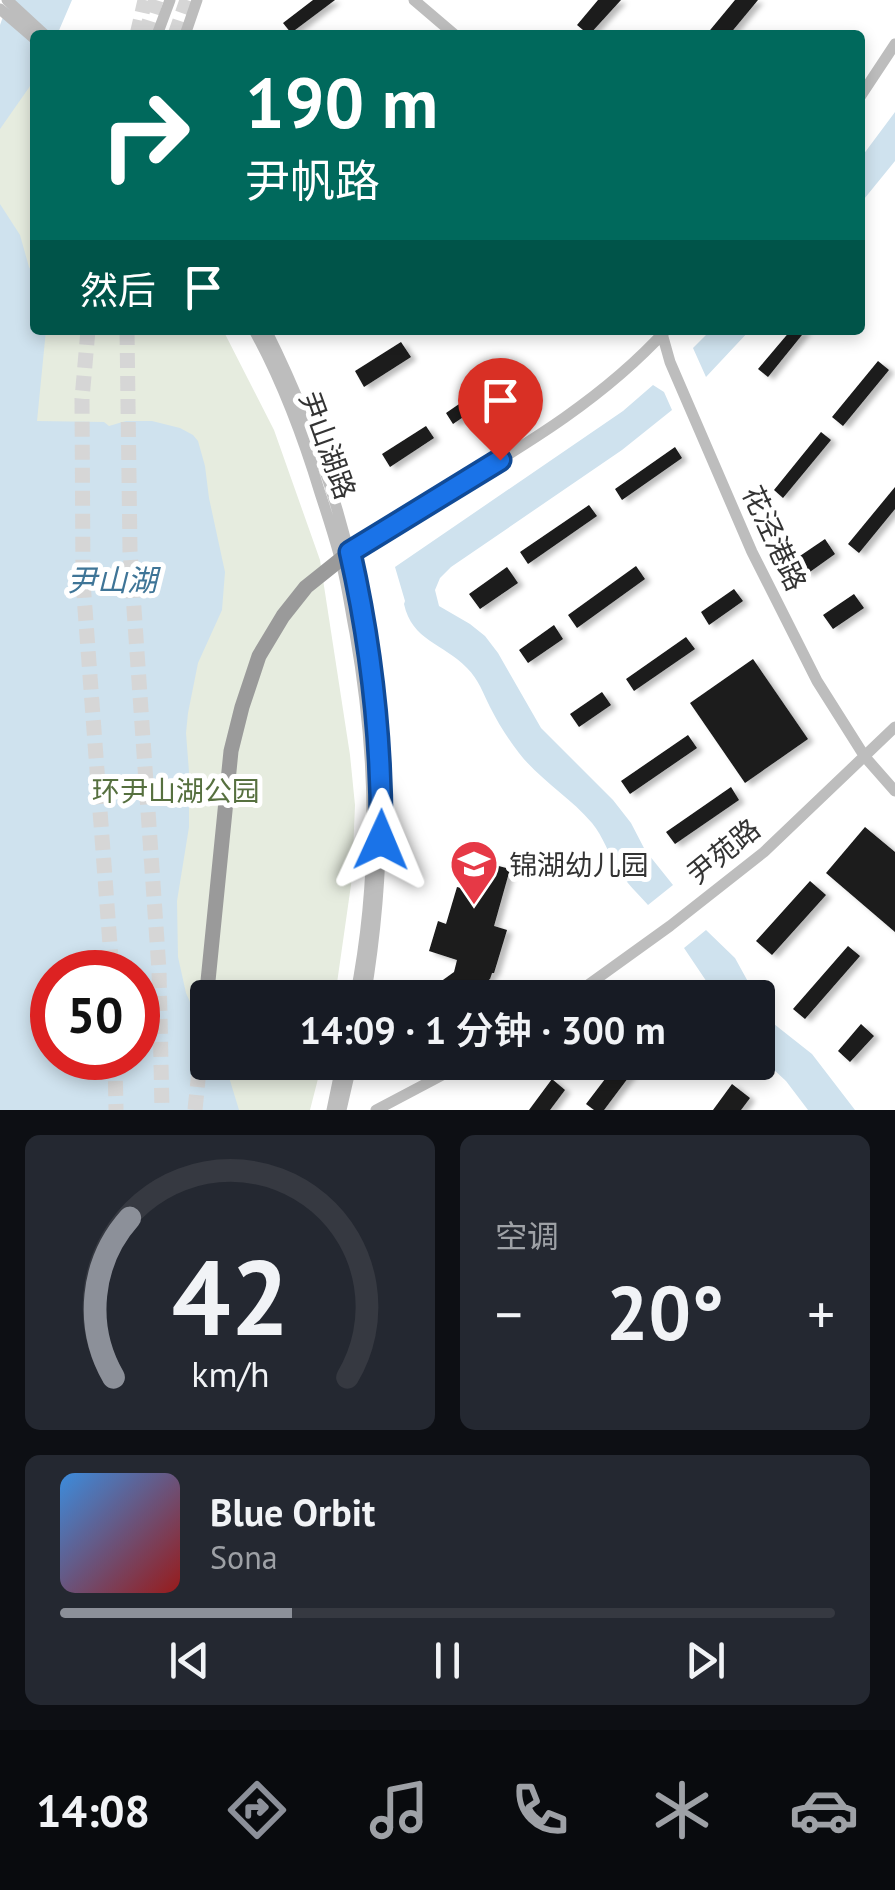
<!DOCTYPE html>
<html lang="zh">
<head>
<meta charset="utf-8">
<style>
	body { margin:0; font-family:"PT Sans","Noto Sans SC",sans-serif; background:#242831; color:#f1f3f6; height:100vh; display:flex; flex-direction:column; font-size:38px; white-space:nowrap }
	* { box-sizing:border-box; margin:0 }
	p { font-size:32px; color:#9ea1a6 }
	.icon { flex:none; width:55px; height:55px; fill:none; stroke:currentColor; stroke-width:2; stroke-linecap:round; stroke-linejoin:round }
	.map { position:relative; height:1110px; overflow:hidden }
	.side { display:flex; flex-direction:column; gap:25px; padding:25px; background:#0d0f14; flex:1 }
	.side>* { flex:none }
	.guide { position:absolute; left:30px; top:30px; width:835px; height:305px; border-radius:10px; box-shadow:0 5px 15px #0003; background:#00695c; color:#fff; overflow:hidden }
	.speed { position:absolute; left:30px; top:950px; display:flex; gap:20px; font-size:50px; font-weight:700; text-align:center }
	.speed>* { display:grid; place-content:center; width:130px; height:130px; border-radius:50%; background:#171b24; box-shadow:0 5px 15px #0003; line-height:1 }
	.speed .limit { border:15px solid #d22; background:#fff; color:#111 }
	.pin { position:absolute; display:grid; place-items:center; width:85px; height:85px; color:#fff; margin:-102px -42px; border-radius:50% 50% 50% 0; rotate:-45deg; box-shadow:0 0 10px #0007 }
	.pin .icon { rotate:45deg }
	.me { position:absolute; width:110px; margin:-55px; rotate:1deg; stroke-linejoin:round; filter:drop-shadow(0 0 8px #0008) }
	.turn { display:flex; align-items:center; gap:35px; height:210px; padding:0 50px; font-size:45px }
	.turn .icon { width:130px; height:130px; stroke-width:2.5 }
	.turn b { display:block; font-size:70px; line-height:85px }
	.then { display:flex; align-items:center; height:95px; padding:0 50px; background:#0003; gap:20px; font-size:38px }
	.big { font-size:75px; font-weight:600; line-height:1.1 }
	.side .card { flex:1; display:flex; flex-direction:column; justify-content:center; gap:15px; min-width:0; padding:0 35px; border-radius:15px; background:#242831 }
	.side .dial { align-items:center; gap:0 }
	.dial svg { height:260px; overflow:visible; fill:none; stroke:#363941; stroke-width:7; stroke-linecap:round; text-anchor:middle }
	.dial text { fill:#f1f3f6; stroke:none }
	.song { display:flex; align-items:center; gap:30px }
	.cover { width:120px; height:120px; border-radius:15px; background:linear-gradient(135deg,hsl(210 70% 55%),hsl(0 70% 35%)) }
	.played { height:10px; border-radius:5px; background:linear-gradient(90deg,#8c9099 30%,#363941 30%) }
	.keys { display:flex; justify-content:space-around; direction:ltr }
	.heat { display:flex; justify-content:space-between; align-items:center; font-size:55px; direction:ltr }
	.side .tiles { flex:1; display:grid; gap:25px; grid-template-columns:1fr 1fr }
	.card:last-child { grid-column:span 2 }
	.trip { position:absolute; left:190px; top:980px; width:585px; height:100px; border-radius:10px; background:#171b24; box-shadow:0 5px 15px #0003; font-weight:600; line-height:100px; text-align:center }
	.menu { display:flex; height:160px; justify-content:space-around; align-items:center; background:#090b0e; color:#9ea1a6 }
	.menu .icon { width:70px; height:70px }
	.menu .selected { color:#8c9099 }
	.menu b { font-size:45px; color:#f1f3f6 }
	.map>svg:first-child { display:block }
</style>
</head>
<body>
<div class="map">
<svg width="895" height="1110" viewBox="0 0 895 1110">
	<defs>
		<filter id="shadow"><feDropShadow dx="5.5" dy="3" stdDeviation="2.5" flood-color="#0004"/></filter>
	</defs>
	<rect width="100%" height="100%" fill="#fff"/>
	<path fill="#e6ecdf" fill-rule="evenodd" d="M0 37 35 68V330H223L274 430 320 560 350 755 355 805 352 878 335 997 208 998V1062L322 1063 310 1110H0ZM52 972H138V1058H52Z"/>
	<path fill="#cfe2ee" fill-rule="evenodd" d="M9 0H72L57 35H35V79L0 129V25Z
		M895 112V161L860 204V159Z
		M0 204 20 235 29 267 35 277V330H46L37 421 104 422 109 426 126 421H152L180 428 193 435 198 441 205 466 209 498 225 572 222 610 198 663 188 713 186 733 189 772V827L177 901 178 957 186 993 207 1040 208 1062 225 1064 239 1110H0ZM52 972H138V1058H52Z
		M711 330H750L706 377 693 348Z
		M653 385 664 392 672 410 622 450 451 567 440 578 435 590 439 606 470 624 485 636 498 653 541 728 613 800 631 823 645 850 673 885 648 905C638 894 626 882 618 870 609 855 603 836 592 823 570 797 540 780 519 753 508 739 498 723 490 707 483 693 479 680 467 668 443 643 412 641 404 604L405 601 395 567 623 411Z
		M706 930 735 958 757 998 717 997 684 948Z
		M758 998 774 1024 812 1054 855 1110H808L786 1081 758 1055Z"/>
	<path fill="#1a1a1a" filter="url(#shadow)" d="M313 0H335L291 33 283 23Z
		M598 0H621L589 35 577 25Z
		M735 0H758L729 35H706Z
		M791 330H806L768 377 758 369Z
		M401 342 411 357 364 387 355 371Z
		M878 361 889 370 843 426 832 417Z
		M497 378 504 389 453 424 446 413Z
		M426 426 434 438 390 467 382 454Z
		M821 432 831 440 783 498 774 490Z
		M675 447 682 458 622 500 615 489Z
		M895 487V509L859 553 848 544Z
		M589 505 597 516 528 564 520 552Z
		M825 539 835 554 807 574 797 558Z
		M636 566 645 579 577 628 568 615Z
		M507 567 518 583 480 609 469 594Z
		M734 589 743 601 709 625 701 612Z
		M854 594 864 608 833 629 823 615Z
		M554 625 563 639 528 663 519 650Z
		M686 637 695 649 634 691 626 679Z
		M753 659 808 739 745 783 690 703Z
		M602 692 611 705 579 727 570 714Z
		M688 735 697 748 630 794 621 781Z
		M731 787 739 800 675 844 666 832Z
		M865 827 895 852V932L826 873Z
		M491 864 510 869 494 926 507 930 494 973H492L490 979 463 998H418L454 972 457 960 429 951 438 921 446 924 457 887 477 892 485 869 489 870Z
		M810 881 826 895 772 955 756 941Z
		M848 946 860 956 805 1019 793 1009Z
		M861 1024 874 1036 850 1062 838 1051Z
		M618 1062H640L604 1110H594L586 1104Z
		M552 1079 565 1090 550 1110H529Z
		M732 1084 750 1098 741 1110H713Z"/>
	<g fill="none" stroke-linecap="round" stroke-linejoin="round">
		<path stroke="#d6d6d6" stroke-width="15" stroke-dasharray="15 8" stroke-linecap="butt" d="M137 35 145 0
			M145 35 156 0
			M175 35 187 0
			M88 330 82 399 83 582 112 972
			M127 330 130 551 159 970 162 1110
			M115 1058 116 1110
			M195 1110 208 981"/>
		<path stroke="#bdbdbd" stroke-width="11" d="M7 0 45 35
			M414 0 455 35
			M0 9 35 39
			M157 35 170 0
			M185 35 197 0
			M860 97 895 44
			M254 330C282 381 303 437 320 493 327 514 334 536 340 558 347 583 350 608 355 633 376 752 379 878 355 998
			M266 330C371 540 404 766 365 998
			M661 330 670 362 752 552 817 681 865 757 895 791
			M348 554C455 481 578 427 666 330
			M570 998 670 926 764 852 895 727
			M332 1110 342 1062
			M341 1110 352 1062
			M376 1110 467 1062"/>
		<path stroke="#9a9a9a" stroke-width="15" d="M208 981 231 751 242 707 259 656 283 616 306 587 341 559"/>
	</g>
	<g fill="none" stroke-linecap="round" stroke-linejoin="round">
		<g stroke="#114b97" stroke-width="25">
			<path id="route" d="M381 840C382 740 372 649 350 552L500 460"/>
		</g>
		<use href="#route" stroke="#1a73e8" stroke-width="18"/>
	</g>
	<defs>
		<g id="school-pin" transform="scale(2.5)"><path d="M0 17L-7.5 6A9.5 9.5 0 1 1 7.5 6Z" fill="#e63946" stroke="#fff"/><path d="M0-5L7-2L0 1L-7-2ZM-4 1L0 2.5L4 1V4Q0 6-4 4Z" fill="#fff"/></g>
	</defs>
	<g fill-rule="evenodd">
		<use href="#school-pin" x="474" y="864"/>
	</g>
	<g text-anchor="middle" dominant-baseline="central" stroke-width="10" stroke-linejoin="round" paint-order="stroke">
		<g font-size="28" fill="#333" stroke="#fff">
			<text transform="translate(328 445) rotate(70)">尹山湖路</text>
			<text transform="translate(775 538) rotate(65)">花泾港路</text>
			<text transform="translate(723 851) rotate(-39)">尹苑路</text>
		</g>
		<g font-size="28" fill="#56703f" stroke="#fff">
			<text x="176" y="790">环尹山湖公园</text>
		</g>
		<g font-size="28" fill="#333" stroke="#fff" text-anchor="start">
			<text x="509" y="864">锦湖幼儿园</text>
		</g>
		<g font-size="30" font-style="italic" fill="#3f7597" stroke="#fff">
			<text x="112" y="579">尹山湖</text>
		</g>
	</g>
</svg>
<div class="speed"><div class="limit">50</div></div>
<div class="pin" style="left:500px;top:460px;background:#d93025"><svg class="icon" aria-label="arrive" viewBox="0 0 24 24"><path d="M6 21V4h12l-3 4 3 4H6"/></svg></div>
<svg class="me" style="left:381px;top:840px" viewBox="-20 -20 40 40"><path d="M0-17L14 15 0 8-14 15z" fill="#1a73e8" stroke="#fff" stroke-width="4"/></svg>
<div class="trip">14:09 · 1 分钟 · 300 m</div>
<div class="guide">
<div class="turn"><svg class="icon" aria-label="right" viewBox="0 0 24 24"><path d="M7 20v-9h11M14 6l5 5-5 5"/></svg><div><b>190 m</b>尹帆路</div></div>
<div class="then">然后<svg class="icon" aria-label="arrive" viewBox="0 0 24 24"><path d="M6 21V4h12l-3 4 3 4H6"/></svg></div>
</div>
</div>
<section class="side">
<div class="tiles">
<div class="card dial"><svg viewBox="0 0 100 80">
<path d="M14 69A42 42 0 1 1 86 69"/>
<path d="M14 69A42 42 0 0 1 19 20" stroke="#8c9099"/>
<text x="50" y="56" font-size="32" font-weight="700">42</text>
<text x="50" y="72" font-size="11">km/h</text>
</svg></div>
<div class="card"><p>空调</p>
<div class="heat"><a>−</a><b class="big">20°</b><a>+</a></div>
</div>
<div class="card">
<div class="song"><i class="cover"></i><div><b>Blue Orbit</b><p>Sona</p></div></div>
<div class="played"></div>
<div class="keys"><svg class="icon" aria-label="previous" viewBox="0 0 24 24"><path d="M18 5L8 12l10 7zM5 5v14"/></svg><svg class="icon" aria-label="pause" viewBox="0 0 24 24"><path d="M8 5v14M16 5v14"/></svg><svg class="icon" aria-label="next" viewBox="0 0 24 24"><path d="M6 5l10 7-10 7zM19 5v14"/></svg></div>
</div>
</div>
</section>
<nav class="menu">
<b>14:08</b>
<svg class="icon selected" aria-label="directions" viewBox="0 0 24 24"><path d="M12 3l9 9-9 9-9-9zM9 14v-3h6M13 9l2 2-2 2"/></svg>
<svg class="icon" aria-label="music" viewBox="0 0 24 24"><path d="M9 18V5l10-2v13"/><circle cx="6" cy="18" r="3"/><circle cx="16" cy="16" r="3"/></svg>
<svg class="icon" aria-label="phone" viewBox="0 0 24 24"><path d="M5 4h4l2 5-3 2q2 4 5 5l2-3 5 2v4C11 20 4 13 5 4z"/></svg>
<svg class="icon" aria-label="climate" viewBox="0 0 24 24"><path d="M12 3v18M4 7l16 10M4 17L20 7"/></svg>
<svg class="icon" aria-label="car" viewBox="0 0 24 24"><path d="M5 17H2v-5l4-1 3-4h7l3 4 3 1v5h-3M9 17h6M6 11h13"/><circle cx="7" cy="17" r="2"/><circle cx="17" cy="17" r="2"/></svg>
</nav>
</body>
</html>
